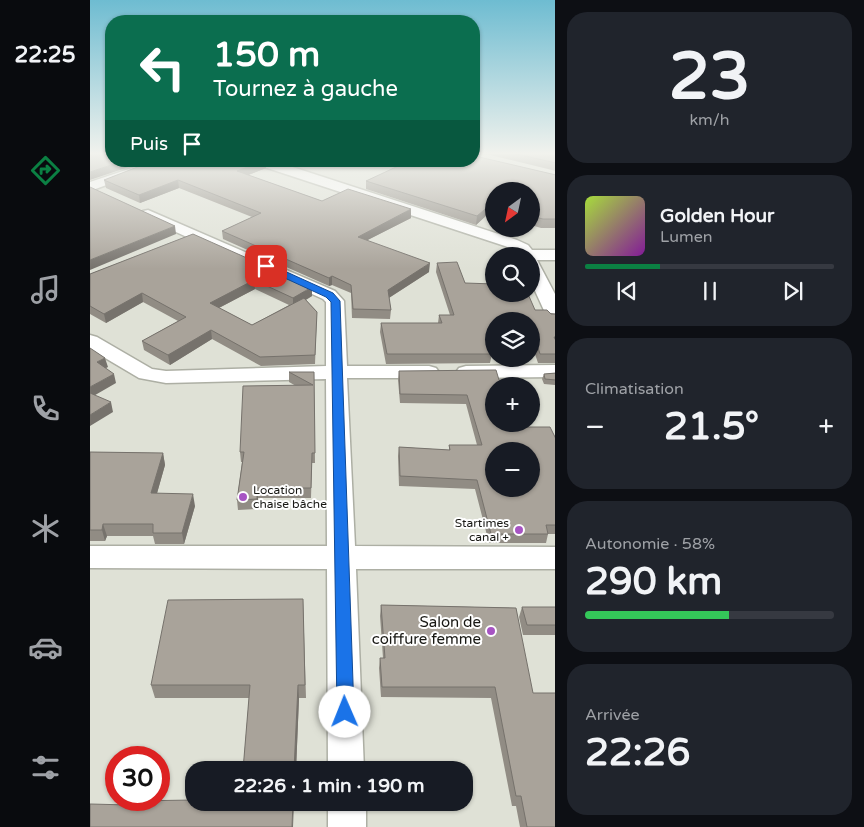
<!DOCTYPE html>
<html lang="fr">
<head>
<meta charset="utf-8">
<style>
	body { margin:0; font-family:"Varela Round",sans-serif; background:#20242c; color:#f1f3f6; height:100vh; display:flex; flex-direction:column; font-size:19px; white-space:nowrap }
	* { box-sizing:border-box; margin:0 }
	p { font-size:16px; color:#9ea1a6 }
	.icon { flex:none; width:28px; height:28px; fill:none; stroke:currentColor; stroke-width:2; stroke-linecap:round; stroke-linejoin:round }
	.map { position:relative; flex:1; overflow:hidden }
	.panel { display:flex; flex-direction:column; gap:12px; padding:12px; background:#0d0f14; width:309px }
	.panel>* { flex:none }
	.hud { position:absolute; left:15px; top:15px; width:375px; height:152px; border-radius:20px; box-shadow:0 1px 4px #0004; background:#0b6e4f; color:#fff; overflow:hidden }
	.needle { width:32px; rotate:213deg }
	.controls { position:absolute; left:395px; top:182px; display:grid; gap:10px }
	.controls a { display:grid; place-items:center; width:55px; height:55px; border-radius:50%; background:#171b24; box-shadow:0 1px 4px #0004; font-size:25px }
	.speed { position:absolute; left:15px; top:746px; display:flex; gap:10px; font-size:25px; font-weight:700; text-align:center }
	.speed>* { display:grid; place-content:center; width:65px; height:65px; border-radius:50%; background:#171b24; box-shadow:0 1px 4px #0004; line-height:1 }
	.speed .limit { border:8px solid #d22; background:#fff; color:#111 }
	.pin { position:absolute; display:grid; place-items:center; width:42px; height:42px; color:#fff; margin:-21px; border-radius:10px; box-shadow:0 2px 8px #0006 }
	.me { position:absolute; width:55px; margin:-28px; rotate:359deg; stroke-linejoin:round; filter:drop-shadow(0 0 4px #0008) }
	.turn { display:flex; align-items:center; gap:18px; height:105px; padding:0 25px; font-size:22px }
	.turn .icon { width:65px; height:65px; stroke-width:2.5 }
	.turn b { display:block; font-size:35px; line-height:42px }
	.then { display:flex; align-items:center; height:48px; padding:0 25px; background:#0003; gap:10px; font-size:19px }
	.big { font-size:38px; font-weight:700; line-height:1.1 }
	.panel .widget { flex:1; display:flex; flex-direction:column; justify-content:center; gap:8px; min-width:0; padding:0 18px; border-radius:20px; background:#20242c }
	.panel .dial { align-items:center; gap:0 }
	.dial b { font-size:65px; line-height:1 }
	.song { display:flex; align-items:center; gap:15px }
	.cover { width:60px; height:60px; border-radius:8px; background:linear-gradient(135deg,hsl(80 70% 55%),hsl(290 70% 35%)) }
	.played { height:5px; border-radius:2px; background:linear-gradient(90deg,#0b8043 30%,#363941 30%) }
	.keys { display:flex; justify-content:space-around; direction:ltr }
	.heat { display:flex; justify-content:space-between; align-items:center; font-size:28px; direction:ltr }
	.charge { height:8px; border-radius:4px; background:linear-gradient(90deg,#34c759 58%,#363941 0) }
	.trip { position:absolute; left:95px; top:761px; width:288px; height:50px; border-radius:20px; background:#171b24; box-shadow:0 1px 4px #0004; font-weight:700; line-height:50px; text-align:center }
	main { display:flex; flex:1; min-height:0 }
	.tabs { display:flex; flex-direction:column; width:90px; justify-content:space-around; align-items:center; background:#090b0e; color:#9ea1a6 }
	.tabs .icon { width:35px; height:35px }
	.tabs .active { color:#0b8043 }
	.tabs b { font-size:22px; color:#f1f3f6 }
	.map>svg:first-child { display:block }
</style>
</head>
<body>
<main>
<nav class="tabs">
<b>22:25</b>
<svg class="icon active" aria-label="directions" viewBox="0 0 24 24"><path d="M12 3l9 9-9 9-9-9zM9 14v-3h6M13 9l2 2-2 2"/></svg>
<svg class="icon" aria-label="music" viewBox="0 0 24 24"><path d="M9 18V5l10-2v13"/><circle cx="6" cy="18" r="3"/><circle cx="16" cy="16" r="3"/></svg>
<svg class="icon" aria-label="phone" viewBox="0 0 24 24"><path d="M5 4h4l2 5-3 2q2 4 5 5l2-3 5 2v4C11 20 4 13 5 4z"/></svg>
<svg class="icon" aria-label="climate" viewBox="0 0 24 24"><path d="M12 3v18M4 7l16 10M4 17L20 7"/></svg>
<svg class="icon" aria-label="car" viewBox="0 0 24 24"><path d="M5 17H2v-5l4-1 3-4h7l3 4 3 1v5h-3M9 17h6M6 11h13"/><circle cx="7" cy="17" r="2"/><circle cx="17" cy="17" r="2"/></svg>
<svg class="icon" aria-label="filters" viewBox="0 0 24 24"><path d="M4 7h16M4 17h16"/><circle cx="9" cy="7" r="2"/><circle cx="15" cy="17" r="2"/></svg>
</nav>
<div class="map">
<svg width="466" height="827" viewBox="0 0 466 827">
	<rect width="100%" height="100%" fill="#dfe1d6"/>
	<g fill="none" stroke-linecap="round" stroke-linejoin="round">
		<g stroke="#adafa4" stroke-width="3">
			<path id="minor" d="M63 161H82L0 191V182Z
				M164 161H184L427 240 438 245 442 250H466V260H447L466 296V322L459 321 457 317 441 282V256H430L426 251 415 246 165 164Z
				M58 210 245 291 254 301 257 366H339L346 368 349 372 346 376 339 378H257L265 546 466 547V569H266L274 770H238L237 569 0 568V546H237L236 379 76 383 49 378 0 349V335L7 337 62 369 76 371 236 366V302L233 299 53 217 51 214 53 211Z
				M466 365V377L376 378 369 376 366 372 369 368 376 366Z
				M238 802H276V827H238Z"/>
		</g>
		<use href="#minor" fill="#fff" fill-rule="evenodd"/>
	</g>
	<path fill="#918c84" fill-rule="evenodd" d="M392 153H466V171Z
		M385 156 466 175V228H451L441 225V191H404V214L399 213 386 225 276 189V181Z
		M63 161H176V168L158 175 232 201 321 218 277 240 339 272 299 298 301 310 300 319 262 318 261 293 242 285 239 286 133 239 132 231 162 217 89 188 50 203 16 188 14 180Z
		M103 234 222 296 216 300 227 312 225 364 171 366 122 339 80 365 54 350 52 341 88 321 53 302 16 323 0 314V274ZM165 289 199 305 162 325 129 308Z
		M347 263 375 283 445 310 466 314V363H448L443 348H441V321H404V348H400L402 354 400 363 296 364 290 332 291 323H348L349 315H360L346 272Z
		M309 371 409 380 432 427 466 439V534H458L456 543H399L385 489 309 486 308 456 309 447 359 450V445H387L376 404 310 403 308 380Z
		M199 372H224L225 463H222L221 498H168V509L148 510 147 500 152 462H151L150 452 206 386 199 382Z
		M466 373V385L454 384 452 379 454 374Z
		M0 452 73 453 75 465 67 493 105 506 94 544H65L63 536H17L15 541H0Z
		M213 599 216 698H209L206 770H153L159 698H65L61 685Z
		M291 605 426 608 466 827H430L426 806H422L401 698 291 697 289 668 290 658H293L290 616Z
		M432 607H466V635H433L429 617Z"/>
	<path fill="#76726c" d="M33 161H57L0 180V172Z
		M173 161H176V168L148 179 147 171Z
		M88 180 89 188 50 203 49 195Z
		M400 205 399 213 386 225 387 216Z
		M321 209V218L268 245V237Z
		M85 226 86 234 0 270V260Z
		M340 263 339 272 297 299 298 290Z
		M242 276V285L239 286V278Z
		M164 280 165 289 121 312 120 303Z
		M222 287V296L203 307V298Z
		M52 293 53 302 16 323 14 314Z
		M121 330 122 339 80 365 78 355Z
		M15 358 18 367 9 372 7 362Z
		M24 374 26 383 0 398V387Z
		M21 402 23 412 0 426V415Z
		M73 453 75 465 64 504 61 493Z
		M167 488 168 498V509L167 499Z
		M103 494 105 506 94 544 92 533Z
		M13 524 17 536 15 541 12 530Z
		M208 685 209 698 206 770H204Z
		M203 802H204L203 827H202Z"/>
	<path fill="#a9a39a" stroke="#76726c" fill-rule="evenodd" d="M0 153H21V161H33L0 172Z
		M384 153 385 156 466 175V219H453L441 216V191H404V206L400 205 387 216 276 181 319 161H384Z
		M422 153H466V163Z
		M63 161H173L147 171 232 201 258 189 321 209 268 237 340 263 298 290 301 310 263 309 261 285 242 276 239 278 132 231 171 213 88 180 49 195 14 180Z
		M0 187 85 226 0 260Z
		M103 234 222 287 203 298 164 280 120 303 162 325 214 298 227 312 225 355 170 357 121 330 78 355 52 341 96 317 52 293 14 314 0 306V274Z
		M367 262 375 283 404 284V294H438L445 310H457L461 314H466V337H464L466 341V354H450L445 338H441V321H404V338H397L402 354H297L291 323H352L349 315H364L347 263Z
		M0 348 15 358 7 362 24 374 0 387Z
		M406 370 409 380H417L419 386H404V424H431L432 427H460L466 439V525H456L458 534H401L387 480 310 476 309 447 360 450 359 445H392L377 395 310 394 309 371ZM404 451H441V489H404Z
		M199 372H224L225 453H222L221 488H167V499L147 500 154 452H150L153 386 223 385Z
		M466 373V380L455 379 454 374Z
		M0 393 21 402 0 415Z
		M0 452 73 453 61 493 103 494 92 533H63V524H13L12 530H0Z
		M213 599 215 685H208L204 770H153L160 685H61L78 600Z
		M291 605 426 608 443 693H466V827H437L431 796H426L405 687H292L290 658H295Z
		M432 607H466V625H437Z
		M104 800V802H203L202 827H0V804L39 805 40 801Z"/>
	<linearGradient id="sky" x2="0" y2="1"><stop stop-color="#6ebcd1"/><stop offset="0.57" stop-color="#f1f2ed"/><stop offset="1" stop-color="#f1f2ed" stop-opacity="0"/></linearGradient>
	<rect width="466" height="269" fill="url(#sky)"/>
	<path fill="#1a73e8" stroke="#114b97" d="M173 264H179L243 293 250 301 264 712 261 718 255 720 249 718 247 712 241 302 236 297 173 268Z"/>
	<g fill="#a754c3" stroke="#fff" stroke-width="2">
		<circle cx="153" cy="497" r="5"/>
		<circle cx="429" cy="530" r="5"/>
		<circle cx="401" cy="631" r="5"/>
	</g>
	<g text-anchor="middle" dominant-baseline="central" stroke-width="4" stroke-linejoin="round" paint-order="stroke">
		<g font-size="12" fill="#181814" stroke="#fff" text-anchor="start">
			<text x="163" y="490">Location<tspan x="163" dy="14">chaise bâche</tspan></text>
			<text x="419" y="523" text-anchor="end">Startimes<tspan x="419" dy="14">canal +</tspan></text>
		</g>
		<g font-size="15" fill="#181814" stroke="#fff" text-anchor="end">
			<text x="391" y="622">Salon de<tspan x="391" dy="17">coiffure femme</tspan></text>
		</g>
	</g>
</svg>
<div class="controls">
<a><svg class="needle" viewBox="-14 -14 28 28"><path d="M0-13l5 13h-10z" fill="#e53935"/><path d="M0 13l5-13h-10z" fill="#9ea1a6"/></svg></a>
<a><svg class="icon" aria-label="search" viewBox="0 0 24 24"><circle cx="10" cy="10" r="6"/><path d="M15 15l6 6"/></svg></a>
<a><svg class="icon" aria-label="layers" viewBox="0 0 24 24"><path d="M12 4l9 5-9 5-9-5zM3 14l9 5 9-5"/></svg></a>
<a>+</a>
<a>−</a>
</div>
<div class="speed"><div class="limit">30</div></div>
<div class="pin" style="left:176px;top:266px;background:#d93025"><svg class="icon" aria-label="arrive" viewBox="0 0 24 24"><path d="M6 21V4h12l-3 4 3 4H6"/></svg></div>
<svg class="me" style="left:255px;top:712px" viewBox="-20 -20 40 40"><circle r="19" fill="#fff"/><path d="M0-13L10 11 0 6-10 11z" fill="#1a73e8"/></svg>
<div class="trip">22:26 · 1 min · 190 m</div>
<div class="hud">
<div class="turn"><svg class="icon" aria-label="left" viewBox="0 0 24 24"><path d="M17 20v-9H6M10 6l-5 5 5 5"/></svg><div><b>150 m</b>Tournez à gauche</div></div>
<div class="then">Puis<svg class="icon" aria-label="arrive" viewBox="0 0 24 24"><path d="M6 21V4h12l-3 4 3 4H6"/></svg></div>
</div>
</div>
<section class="panel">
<div class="widget dial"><b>23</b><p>km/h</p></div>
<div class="widget">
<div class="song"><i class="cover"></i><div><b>Golden Hour</b><p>Lumen</p></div></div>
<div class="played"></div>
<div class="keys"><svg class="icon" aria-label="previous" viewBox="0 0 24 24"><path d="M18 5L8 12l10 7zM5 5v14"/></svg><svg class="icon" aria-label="pause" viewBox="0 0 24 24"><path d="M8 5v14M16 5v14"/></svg><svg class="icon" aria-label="next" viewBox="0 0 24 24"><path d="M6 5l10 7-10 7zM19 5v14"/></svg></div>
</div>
<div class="widget"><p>Climatisation</p>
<div class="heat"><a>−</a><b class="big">21.5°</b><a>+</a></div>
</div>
<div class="widget"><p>Autonomie · 58%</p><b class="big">290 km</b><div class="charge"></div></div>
<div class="widget"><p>Arrivée</p><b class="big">22:26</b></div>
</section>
</main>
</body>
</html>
